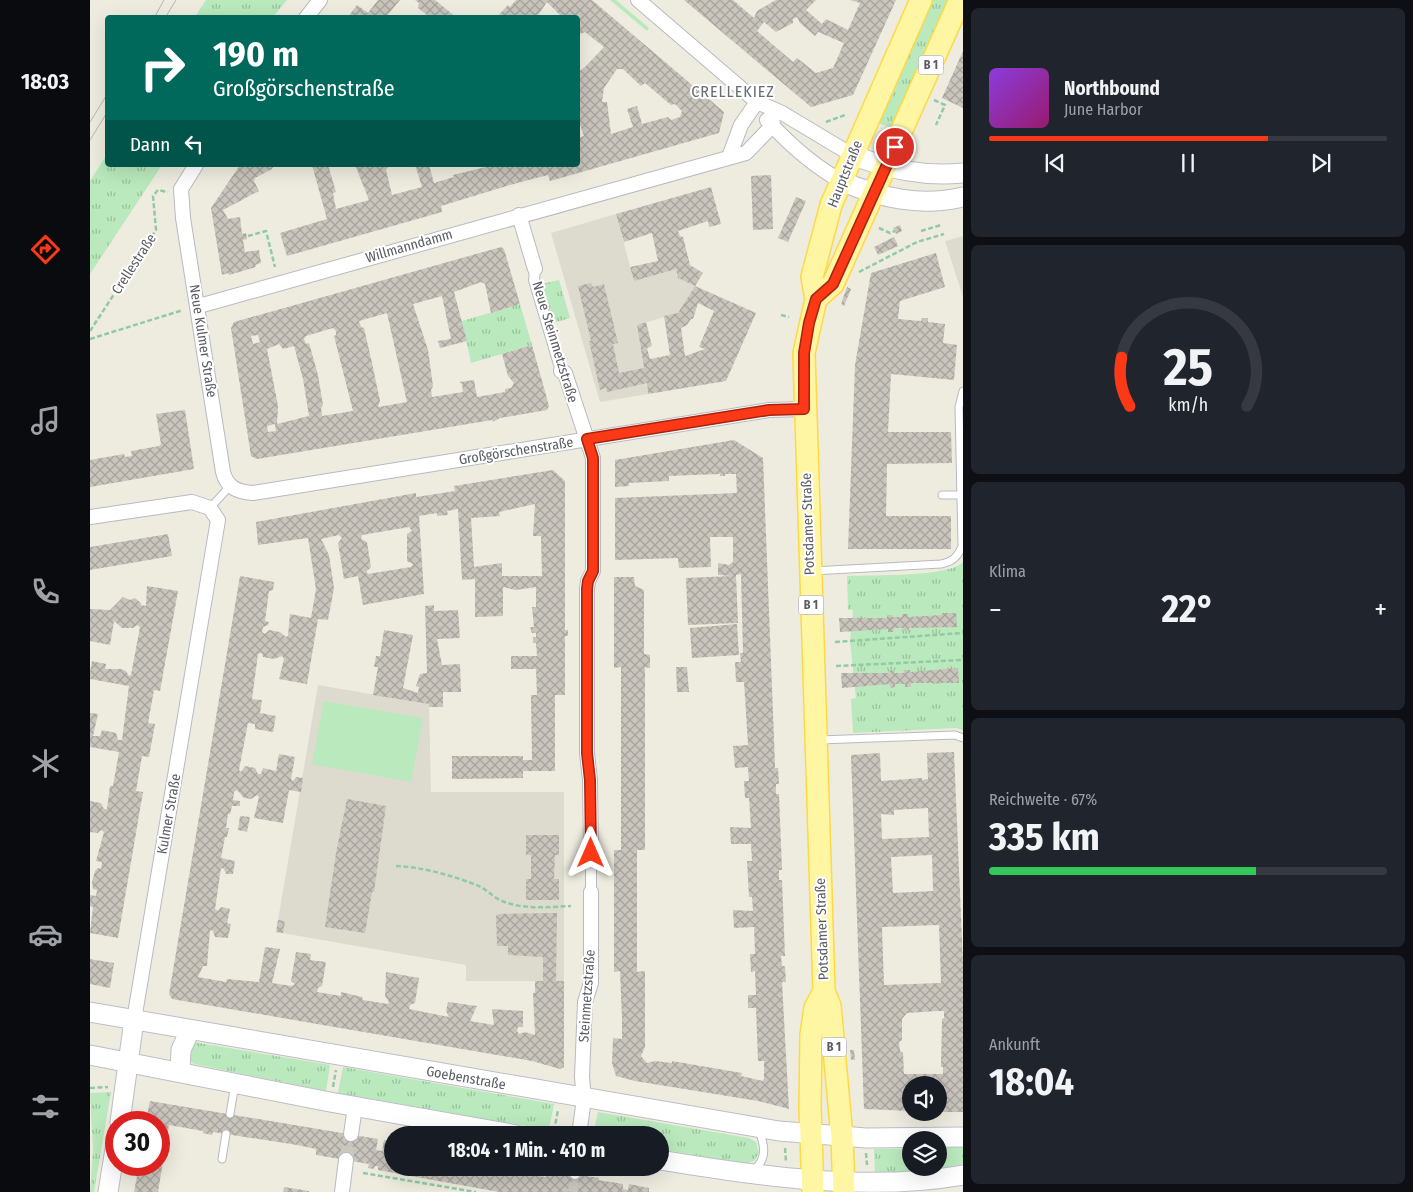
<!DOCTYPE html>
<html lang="de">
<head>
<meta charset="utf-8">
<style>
	body { margin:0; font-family:"Fira Sans Condensed",sans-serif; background:#20242c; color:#f1f3f6; height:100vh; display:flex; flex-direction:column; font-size:19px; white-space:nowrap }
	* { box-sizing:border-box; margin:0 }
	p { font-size:16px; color:#9ea1a6 }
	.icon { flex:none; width:28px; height:28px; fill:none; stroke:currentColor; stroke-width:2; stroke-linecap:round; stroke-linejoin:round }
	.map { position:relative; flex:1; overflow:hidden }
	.details { display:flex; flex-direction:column; gap:8px; padding:8px; background:#0d0f14; width:450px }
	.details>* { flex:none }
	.hud { position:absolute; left:15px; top:15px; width:475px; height:152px; border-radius:5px; box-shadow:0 5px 20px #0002; background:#00695c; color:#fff; overflow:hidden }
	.tools { position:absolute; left:812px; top:1076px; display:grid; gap:10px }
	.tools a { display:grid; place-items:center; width:45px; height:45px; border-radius:50%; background:#171b24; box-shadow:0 5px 20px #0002; font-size:25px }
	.speed { position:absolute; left:15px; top:1111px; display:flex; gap:10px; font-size:25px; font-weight:700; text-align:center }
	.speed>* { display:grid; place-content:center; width:65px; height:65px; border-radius:50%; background:#171b24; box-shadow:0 5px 20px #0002; line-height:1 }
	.speed .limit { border:8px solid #d22; background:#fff; color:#111 }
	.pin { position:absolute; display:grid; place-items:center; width:42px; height:42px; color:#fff; margin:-21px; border:2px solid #fff; border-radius:50%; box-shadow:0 1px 5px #0007 }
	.me { position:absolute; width:55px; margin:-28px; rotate:0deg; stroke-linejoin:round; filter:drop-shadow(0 0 4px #0008) }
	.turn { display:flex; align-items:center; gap:18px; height:105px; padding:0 25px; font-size:22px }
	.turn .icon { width:65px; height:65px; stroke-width:2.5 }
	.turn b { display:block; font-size:35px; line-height:42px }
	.then { display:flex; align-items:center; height:48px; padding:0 25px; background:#0003; gap:10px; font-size:19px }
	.big { font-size:38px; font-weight:700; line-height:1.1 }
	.details .tile { flex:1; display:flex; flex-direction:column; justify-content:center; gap:8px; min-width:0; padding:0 18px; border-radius:8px; background:#20242c }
	.details .dial { align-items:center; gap:0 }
	.dial svg { height:130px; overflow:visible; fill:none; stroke:#363941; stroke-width:7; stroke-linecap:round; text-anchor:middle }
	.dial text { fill:#f1f3f6; stroke:none }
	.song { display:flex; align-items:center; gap:15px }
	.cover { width:60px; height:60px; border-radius:8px; background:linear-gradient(135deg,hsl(270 70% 55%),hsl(320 70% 35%)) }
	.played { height:5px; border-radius:2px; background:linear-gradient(90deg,#fc3917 70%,#363941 70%) }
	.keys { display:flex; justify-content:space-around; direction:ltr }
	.heat { display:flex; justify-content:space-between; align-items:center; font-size:28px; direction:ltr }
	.charge { height:8px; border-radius:4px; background:linear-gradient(90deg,#34c759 67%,#363941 0) }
	.trip { position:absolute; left:294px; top:1126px; width:285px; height:50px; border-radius:25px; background:#171b24; box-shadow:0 5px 20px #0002; font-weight:700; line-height:50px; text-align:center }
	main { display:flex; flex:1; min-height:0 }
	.dock { display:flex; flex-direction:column; width:90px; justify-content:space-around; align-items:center; background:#090b0e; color:#9ea1a6 }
	.dock .icon { width:35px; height:35px }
	.dock .active { color:#fc3917 }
	.dock b { font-size:22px; color:#f1f3f6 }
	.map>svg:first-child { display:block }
</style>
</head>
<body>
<main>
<nav class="dock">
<b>18:03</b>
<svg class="icon active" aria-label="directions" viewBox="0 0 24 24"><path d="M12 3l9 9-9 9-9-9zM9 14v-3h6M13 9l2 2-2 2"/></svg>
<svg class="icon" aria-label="music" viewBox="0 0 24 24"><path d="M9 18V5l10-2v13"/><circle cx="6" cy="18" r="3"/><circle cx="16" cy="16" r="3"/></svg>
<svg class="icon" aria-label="phone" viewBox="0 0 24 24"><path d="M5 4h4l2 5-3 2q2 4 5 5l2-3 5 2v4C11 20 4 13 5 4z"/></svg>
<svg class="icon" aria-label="climate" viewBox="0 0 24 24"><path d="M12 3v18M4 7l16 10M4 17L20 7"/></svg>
<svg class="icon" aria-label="car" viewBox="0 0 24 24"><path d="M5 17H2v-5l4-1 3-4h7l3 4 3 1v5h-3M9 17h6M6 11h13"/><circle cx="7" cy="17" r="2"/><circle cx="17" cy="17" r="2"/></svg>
<svg class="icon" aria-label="filters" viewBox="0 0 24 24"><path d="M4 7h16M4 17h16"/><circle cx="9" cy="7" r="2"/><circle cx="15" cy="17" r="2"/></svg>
</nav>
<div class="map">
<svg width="873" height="1192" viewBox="0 0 873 1192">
	<defs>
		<pattern id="grass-tufts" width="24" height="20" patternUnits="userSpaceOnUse" patternTransform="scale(1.25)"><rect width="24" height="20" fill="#b9e9bc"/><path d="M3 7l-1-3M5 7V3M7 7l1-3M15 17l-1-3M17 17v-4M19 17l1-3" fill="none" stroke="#99c09c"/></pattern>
		<pattern id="building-cross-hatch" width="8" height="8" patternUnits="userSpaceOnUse" patternTransform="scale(1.25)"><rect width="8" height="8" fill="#c9c5bd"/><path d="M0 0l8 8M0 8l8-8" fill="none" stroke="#a6a39d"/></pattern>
	</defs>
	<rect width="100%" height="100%" fill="#eeecdf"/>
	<path fill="#dddbce" d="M526 214 544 281 586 269 588 278 605 286 588 313 547 325 558 394 510 402 461 233Z
		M873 236V297L855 241Z
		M228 685 339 704 341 792H474V981H376V965L186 932Z"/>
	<path fill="url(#grass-tufts)" d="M116 0H197L183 17H105Z
		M520 0H526L559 28 557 31Z
		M842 0H860L803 128 787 123Z
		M17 154 18 165H72L0 274V181Z
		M469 280 480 318 463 323 452 284Z
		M430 304 442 345 381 363 372 321Z
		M873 562V730L866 728 763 733 761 699 766 698 760 641 763 610H758L757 576C780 575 861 577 873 562Z
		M103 1042 240 1065 236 1091 104 1064 97 1059Z
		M253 1067 464 1104 459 1130 248 1093Z
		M21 1092 4 1192H0L3 1150 0 1093Z
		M508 1112 659 1138 666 1142 669 1153 664 1161 654 1164 570 1149V1135H503Z
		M873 1147V1164L840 1171 785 1175 784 1149H821V1168H849V1148Z"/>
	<path fill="#b9e9bc" d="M234 701 333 718 321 782 222 764Z"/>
	<path fill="url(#building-cross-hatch)" fill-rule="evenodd" d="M288 0H310L295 18H257L267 5 278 13Z
		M325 0H345L367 18H341L328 8 329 3Z
		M426 0H502L634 112 629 133 460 181 458 175 427 183 351 206 352 212 197 256 190 233 237 219 222 165H238L246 192 243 193 246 209 279 200 265 165H299L296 170 302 195 332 187 325 165H339L344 183 364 177 363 175 404 165H488V138L494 136 488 119V72L495 67 514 47 495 32 488 35V18H473L457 2 446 18H406L418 5 420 7ZM527 69H533L551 86 555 83 581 105 585 104 592 111 590 117 581 120 578 117 552 124 547 106 537 109 543 127 521 134 517 102H512L514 88Z
		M594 0H643L664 18 667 11 686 0H726L716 10 732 24 736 19 758 30 770 3 760 0H806L763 95 721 107ZM707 17 710 23 725 36 728 32 754 43 743 68 726 73 707 58 703 62 667 31 674 22 686 32 703 23V19Z
		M873 51V108L852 98Z
		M150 165H184L182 169 165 178 164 181 169 191 133 210 138 219 150 217 152 234 156 233 157 239 153 240 155 252 169 250 171 263 165 265 166 267 139 275 138 273 132 275 121 208Z
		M681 175 683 229 663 230 661 176Z
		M621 187 631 224 619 227 618 221 588 231 590 236 593 237 600 265 613 273 605 286 588 278 586 269 544 281 540 267 568 261 562 233 534 242 526 214Z
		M706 197 716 201 698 242 688 238Z
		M810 225 812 231 806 234 803 228Z
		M804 237 808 246 788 255 784 247Z
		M411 247 414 249 430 304 401 313 395 284 391 282 364 292 377 341 350 348 348 341 361 339 352 296 323 304 338 350 343 386 341 390 342 397 373 392 372 384 369 382 384 380 387 397 415 392V389L421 388 424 383 418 376 412 354 442 345 459 406 457 410 410 418 403 422 402 420 167 459 161 456 141 328 144 322ZM297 313 317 402 288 407 290 401 282 363 274 328 271 327 269 321ZM243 328 246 331V335L244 336 263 411 232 416 231 408 233 405 228 375 219 343 216 344 214 339 216 336ZM168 335 170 342 163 344 161 336ZM189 344 193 349 204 346 213 379 219 416 187 424 188 406 177 349ZM185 424 186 431 178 432 177 426Z
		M846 253 855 287 810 301 808 319 831 321 832 318H838V322L855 324 853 343 867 345 864 380 801 374 798 432H861L862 463 797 464 796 516H861V549H758L765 365 781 273Z
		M501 283 503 287 514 284 528 343 523 344 529 373 554 368 547 325 556 322 562 346 557 348 560 359 580 355 574 316 588 313 605 286 666 313 636 381 558 394 557 383 517 392 516 388 510 390 499 341H501L488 286ZM608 303 624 311 609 347 615 349 595 356 591 328 597 325 601 319H603Z
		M757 287 761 289 754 306 751 304Z
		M95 410 104 469 0 487V460L34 454 35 457 42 456 41 451 69 446 71 444 66 414Z
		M644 440 673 458 685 765V768H688L689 784H686V794H689L692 870H689V880H692L695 956H691L692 966H695L696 982H692L699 1109 668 1101 545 1081 526 1076 522 1063 523 1038 532 1039V1019L530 971 524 972V850H531V667L524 668V577H544L545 586 554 590V654L560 655V668L555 667V850H547V972L555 971V1047L551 1056 557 1063 565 1061 582 1063V1061L652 1073 651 1076 673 1081 674 1078V1061H668L666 1008H658V995H666L665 971 661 972 660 954H665L664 927 644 928 643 910 663 911 662 897H659L657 861H662L661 844H641L640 827 661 828 659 798H655L654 781H659L658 767 645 768 643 746 658 745 654 682H646L645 662H651L650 653H653L651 574 646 575 648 623 598 625 596 578 642 576 628 575V563L639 565 643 562V537H620L621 567 589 568 588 558 525 560V498L647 493 646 474H635V476H630V474L579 476V481L539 483V486L525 487V460Z
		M463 470 475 481V630H478V636H475V695H465V771H433V778L362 779V756H433V760H442L441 695H447L446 669H421V656H447L446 643H443V637H446V633H442L440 627H444L442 607H446V587L426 590 413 587V616L385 617V579L372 580 368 509 357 511 358 515 347 516V513L329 516 334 594 273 605 268 576 254 579 248 543 252 538 249 535 231 539 239 555 244 588 238 620 228 619 217 684 189 679 194 659 192 656 184 659 173 657 172 653 168 654 162 699 172 700 170 713 186 716 183 732 165 729V724L158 723 149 770 151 772 155 766 165 768 168 774H171L173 768 186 771 189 754 205 757 201 779 203 781 206 777 213 778 211 792 199 790 193 823 164 818 169 797 167 795 161 799 154 798 147 790 144 792 143 800 150 801V806H142L140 814H138L136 828H139L137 837H135L131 858 145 861 143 874H136L134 869 131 868 125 909 128 911 131 907 140 909 137 923 141 924 138 938 125 937 123 931 120 930 117 966H113L108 977 136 982 137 979 169 982 175 947 190 949 182 983 202 986 205 984 201 981 206 952 221 954 220 960 236 962 232 986 228 988 227 992 251 996V992L272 997 273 1000 298 1004 299 1002 295 996 296 972 329 978 325 1003 320 1005 319 1009 359 1017 356 1011 358 1002 387 1006 380 1021 404 1025 402 1009 433 1011V1027H428L427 1031 429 1034 435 1032 445 1035 443 993H445V981H453V957L418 955V946H407L406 916 408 914 467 913 466 981H474V1067L470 1069 442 1061 82 999 79 994 150 576 184 582 183 590 179 591 175 621 179 622 178 625 173 627 172 632 175 634 179 630 190 632 196 637 198 636 200 614 221 618 226 589 218 538 168 545 166 522 326 493V497L346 494 365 491 364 486ZM445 504 443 536H451L452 576H412V563L384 567 381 518 410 516 409 512ZM319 527 322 531 317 534V561L323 564 321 567 278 574 276 572 281 567 277 542 271 539 272 535Z
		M78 534 82 556 0 570V547Z
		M57 586 88 591 70 691 64 690 58 723 65 724 59 757 52 756 46 791 53 792 28 938 0 933 3 907 0 906V895L6 896 7 890 3 889 2 882 5 871 8 868 11 869 12 862 6 861 14 832 11 830 8 833 0 832V801L11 803 14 809H17L20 786H23L29 752 0 747V713L8 714 3 736H10L12 730 26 733 28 740H32L39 686 0 679V672L2 661 16 664 15 669H31L36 671 39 676 41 675 50 627 47 625 43 628H32L24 621 20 645 0 641V609L20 610 33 597 40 600 45 598 51 603V605L56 606Z
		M344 605V611L368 610 370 638 347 639 352 665 370 664 371 692H353V707H339V704L283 695 288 667H284L286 656H290L294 630 323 635 313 688 328 693 329 687 326 686 330 674 337 673 335 606Z
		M852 613H866L867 627 819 628V631H813V628H804L803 632H798V629L750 632 749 618H797V615H802V617H812V614H818V617L852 615Z
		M647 624 649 655 602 658 600 628Z
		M586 667H597L599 692H587Z
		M868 668 869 683H821V687H815V684H805V687L800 688V684L752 688 751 673H799V671L804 670V673H814V670H820V672Z
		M864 752 873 963V1112H849V1085H821V1111L774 1109 761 755 790 753 791 781 832 778V780L838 779 837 753ZM838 808 839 837 792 839 791 814 804 815V810ZM842 855 843 891 803 893 801 857ZM849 925 851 983 794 985 792 927ZM847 1011H854V1018L852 1019 851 1067H853V1074H814L813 1053 810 1051 809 1042 812 1040V1019L817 1013Z
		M257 799 296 806 284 892H282L275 933 235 927 246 853Z
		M150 816 160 817 157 832 148 830Z
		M436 835H469V855H465L464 879H469V900H436V879H441V855H436Z
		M188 920 195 921 193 933 186 932Z
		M0 959 24 963 20 988 0 984Z
		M760 1050H764L765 1060H761Z
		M60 1101 288 1139 286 1150 292 1151 294 1140 302 1142V1168H451L450 1176 456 1177 457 1170 509 1178 508 1180 533 1184V1189L538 1190 539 1184 559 1188V1192H409L288 1170V1166H285L284 1169 278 1168 279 1164 226 1155V1149L207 1145 123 1132 122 1135 117 1134 113 1133V1131L79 1125 68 1192H44L49 1165H69V1122L56 1120Z
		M194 1187 219 1191V1192H193Z"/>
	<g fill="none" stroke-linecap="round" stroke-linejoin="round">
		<path stroke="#c9c8c0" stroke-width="10" stroke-dasharray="10 5" stroke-linecap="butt" d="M483 1192 485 1174"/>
		<path stroke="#c9c8c0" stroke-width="14" stroke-dasharray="14 7" stroke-linecap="butt" d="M256 1160 261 1134"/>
		<g stroke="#b8bac1" stroke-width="9">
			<path id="service" d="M852 495H870
				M120 508 140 486
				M722 571 851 564C862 562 868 557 872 546L869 407 873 391
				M729 740 865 735 873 738
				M140 1114 145 1084
				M132 1159 136 1134
				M663 1170C678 1160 675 1144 668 1129"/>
		</g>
		<g stroke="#b8bac1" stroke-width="12">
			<path id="pedestrian" d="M445 269 444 280 471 371
				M501 853V892
				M485 1174 486 1168"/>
		</g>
		<g stroke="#b8bac1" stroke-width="16">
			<path id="minor" d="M548 0 667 102 692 113 762 155
				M216 18 230 0
				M677 120C699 144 722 165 751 181
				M639 157 651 125 667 102
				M106 165 91 189 93 218 133 472C137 488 148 492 163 493L679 410 714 409
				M429 215 445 269
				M109 306 656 153 683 125 681 109
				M471 371 475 373 503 458V571L498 581 497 589V753L500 780 501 853
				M0 517 102 502 120 508 128 520 44 1020
				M261 1134 265 1107
				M489 1135 494 1099 492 1077 495 1002 501 983V892
				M252 1192 256 1160"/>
		</g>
		<g stroke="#bbbec6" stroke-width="21">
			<path id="secondary" d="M762 155C799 169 833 177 873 173
				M751 181C791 198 830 207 873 197
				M0 1012 689 1131 776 1138 873 1137
				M0 1055 240 1102 427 1135
				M90 1072 91 1050 100 1030
				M30 1122 44 1020
				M570 1160C666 1176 777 1192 873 1175
				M18 1192 26 1143"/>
		</g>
		<g stroke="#ffd847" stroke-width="24">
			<path id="primary" d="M726 299 722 277 741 205 831 0
				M723 1192 720 1108 721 1035 725 1008 734 991
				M754 1192 752 1137 740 1006 734 991 714 353 726 299 743 284 870 0"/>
		</g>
		<path stroke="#91caa5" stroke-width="2.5" stroke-dasharray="5 2.5" stroke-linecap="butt" d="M844 100 855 105 846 125
			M736 122 755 115
			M789 228 800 233 805 231
			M831 231 851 225
			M158 236 176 231 185 267
			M769 272 827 242 854 234
			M691 315 699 317
			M0 331 66 230 63 196 68 190 78 192
			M0 339 93 310
			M745 642 873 633
			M746 666 873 660
			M306 866C333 867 364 876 389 886 397 890 403 897 412 901 434 910 458 907 481 906
			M243 1087 246 1070
			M0 1088 18 1087
			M464 1131 468 1110
			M695 1148 696 1162
			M776 1153 777 1165
			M523 1168 561 1174
			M273 1173 386 1192"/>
		<use href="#service" stroke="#fff" stroke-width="7"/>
		<use href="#pedestrian" stroke="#fff" stroke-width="10"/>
		<use href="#minor" stroke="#fff" stroke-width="14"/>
		<use href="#secondary" stroke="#fff" stroke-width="19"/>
		<use href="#primary" stroke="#fff6a3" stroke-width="21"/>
		<path stroke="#b6b7b7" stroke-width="1" d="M64 18 74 0
			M75 18 86 0
			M0 122 18 93
			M0 140 18 111"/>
	</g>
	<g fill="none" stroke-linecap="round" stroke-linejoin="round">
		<g stroke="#a4250f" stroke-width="12">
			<path id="route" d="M501 853 500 780 497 753V589L498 581 503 571V458L497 439 679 410 714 409V353L719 323 726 299 743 284 805 147"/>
		</g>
		<use href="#route" stroke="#fc3917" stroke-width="9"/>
	</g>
	<g text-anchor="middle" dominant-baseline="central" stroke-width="4" stroke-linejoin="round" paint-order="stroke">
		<g fill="#fff" stroke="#8b8d92" stroke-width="1">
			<rect x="828.5" y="55.5" width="25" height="19" rx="4"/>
			<rect x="708.5" y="595.5" width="25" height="19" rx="4"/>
			<rect x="731.5" y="1037.5" width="25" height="19" rx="4"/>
		</g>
		<g font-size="12" font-weight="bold" fill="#595c63">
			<text x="841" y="65">B 1</text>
			<text x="721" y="605">B 1</text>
			<text x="744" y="1047">B 1</text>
		</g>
		<g font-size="14" fill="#595c63" stroke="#fff">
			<text transform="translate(755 174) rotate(-68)">Hauptstraße</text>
			<text transform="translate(319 246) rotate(-16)">Willmanndamm</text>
			<text transform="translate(44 264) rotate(-57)">Crellestraße</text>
			<text transform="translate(113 341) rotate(81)">Neue Kulmer Straße</text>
			<text transform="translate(465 342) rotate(73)">Neue Steinmetzstraße</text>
			<text transform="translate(426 451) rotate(-9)">Großgörschenstraße</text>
			<text transform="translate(718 524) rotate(-92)">Potsdamer Straße</text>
			<text transform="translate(79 814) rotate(-80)">Kulmer Straße</text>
			<text transform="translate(732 929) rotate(-92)">Potsdamer Straße</text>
			<text transform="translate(497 996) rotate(-86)">Steinmetzstraße</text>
			<text transform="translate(376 1078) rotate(10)">Goebenstraße</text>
		</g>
		<g font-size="16" letter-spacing="1" fill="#696e75" stroke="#fff">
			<text x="643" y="91">CRELLEKIEZ</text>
		</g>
	</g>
</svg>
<div class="tools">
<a><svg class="icon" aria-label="sound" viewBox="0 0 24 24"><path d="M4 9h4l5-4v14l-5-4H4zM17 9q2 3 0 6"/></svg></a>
<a><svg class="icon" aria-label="layers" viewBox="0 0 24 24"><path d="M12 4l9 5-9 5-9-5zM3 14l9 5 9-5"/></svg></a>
</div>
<div class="speed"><div class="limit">30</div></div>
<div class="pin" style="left:805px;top:147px;background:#d93025"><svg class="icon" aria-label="arrive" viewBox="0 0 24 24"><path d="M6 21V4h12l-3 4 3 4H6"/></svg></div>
<svg class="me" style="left:501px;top:853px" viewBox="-20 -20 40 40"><path d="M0-17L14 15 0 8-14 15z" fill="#fc3917" stroke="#fff" stroke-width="4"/></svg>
<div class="trip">18:04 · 1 Min. · 410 m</div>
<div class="hud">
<div class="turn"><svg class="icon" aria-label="right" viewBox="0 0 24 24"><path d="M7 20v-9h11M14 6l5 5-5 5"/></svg><div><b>190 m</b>Großgörschenstraße</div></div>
<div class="then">Dann<svg class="icon" aria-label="left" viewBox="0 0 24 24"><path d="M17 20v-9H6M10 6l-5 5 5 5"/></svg></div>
</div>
</div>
<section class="details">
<div class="tile">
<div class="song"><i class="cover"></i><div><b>Northbound</b><p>June Harbor</p></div></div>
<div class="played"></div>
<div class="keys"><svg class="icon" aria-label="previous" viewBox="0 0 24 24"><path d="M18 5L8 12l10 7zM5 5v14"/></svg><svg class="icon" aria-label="pause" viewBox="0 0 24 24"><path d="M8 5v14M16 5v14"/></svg><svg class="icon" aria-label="next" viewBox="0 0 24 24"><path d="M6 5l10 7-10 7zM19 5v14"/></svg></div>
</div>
<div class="tile dial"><svg viewBox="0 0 100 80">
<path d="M14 69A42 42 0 1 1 86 69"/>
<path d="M14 69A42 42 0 0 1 9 39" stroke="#fc3917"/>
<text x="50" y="56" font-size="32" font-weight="700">25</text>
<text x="50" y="72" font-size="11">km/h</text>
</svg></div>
<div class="tile"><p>Klima</p>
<div class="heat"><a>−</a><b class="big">22°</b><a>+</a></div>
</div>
<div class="tile"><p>Reichweite · 67%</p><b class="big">335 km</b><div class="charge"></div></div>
<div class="tile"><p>Ankunft</p><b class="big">18:04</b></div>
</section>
</main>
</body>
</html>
